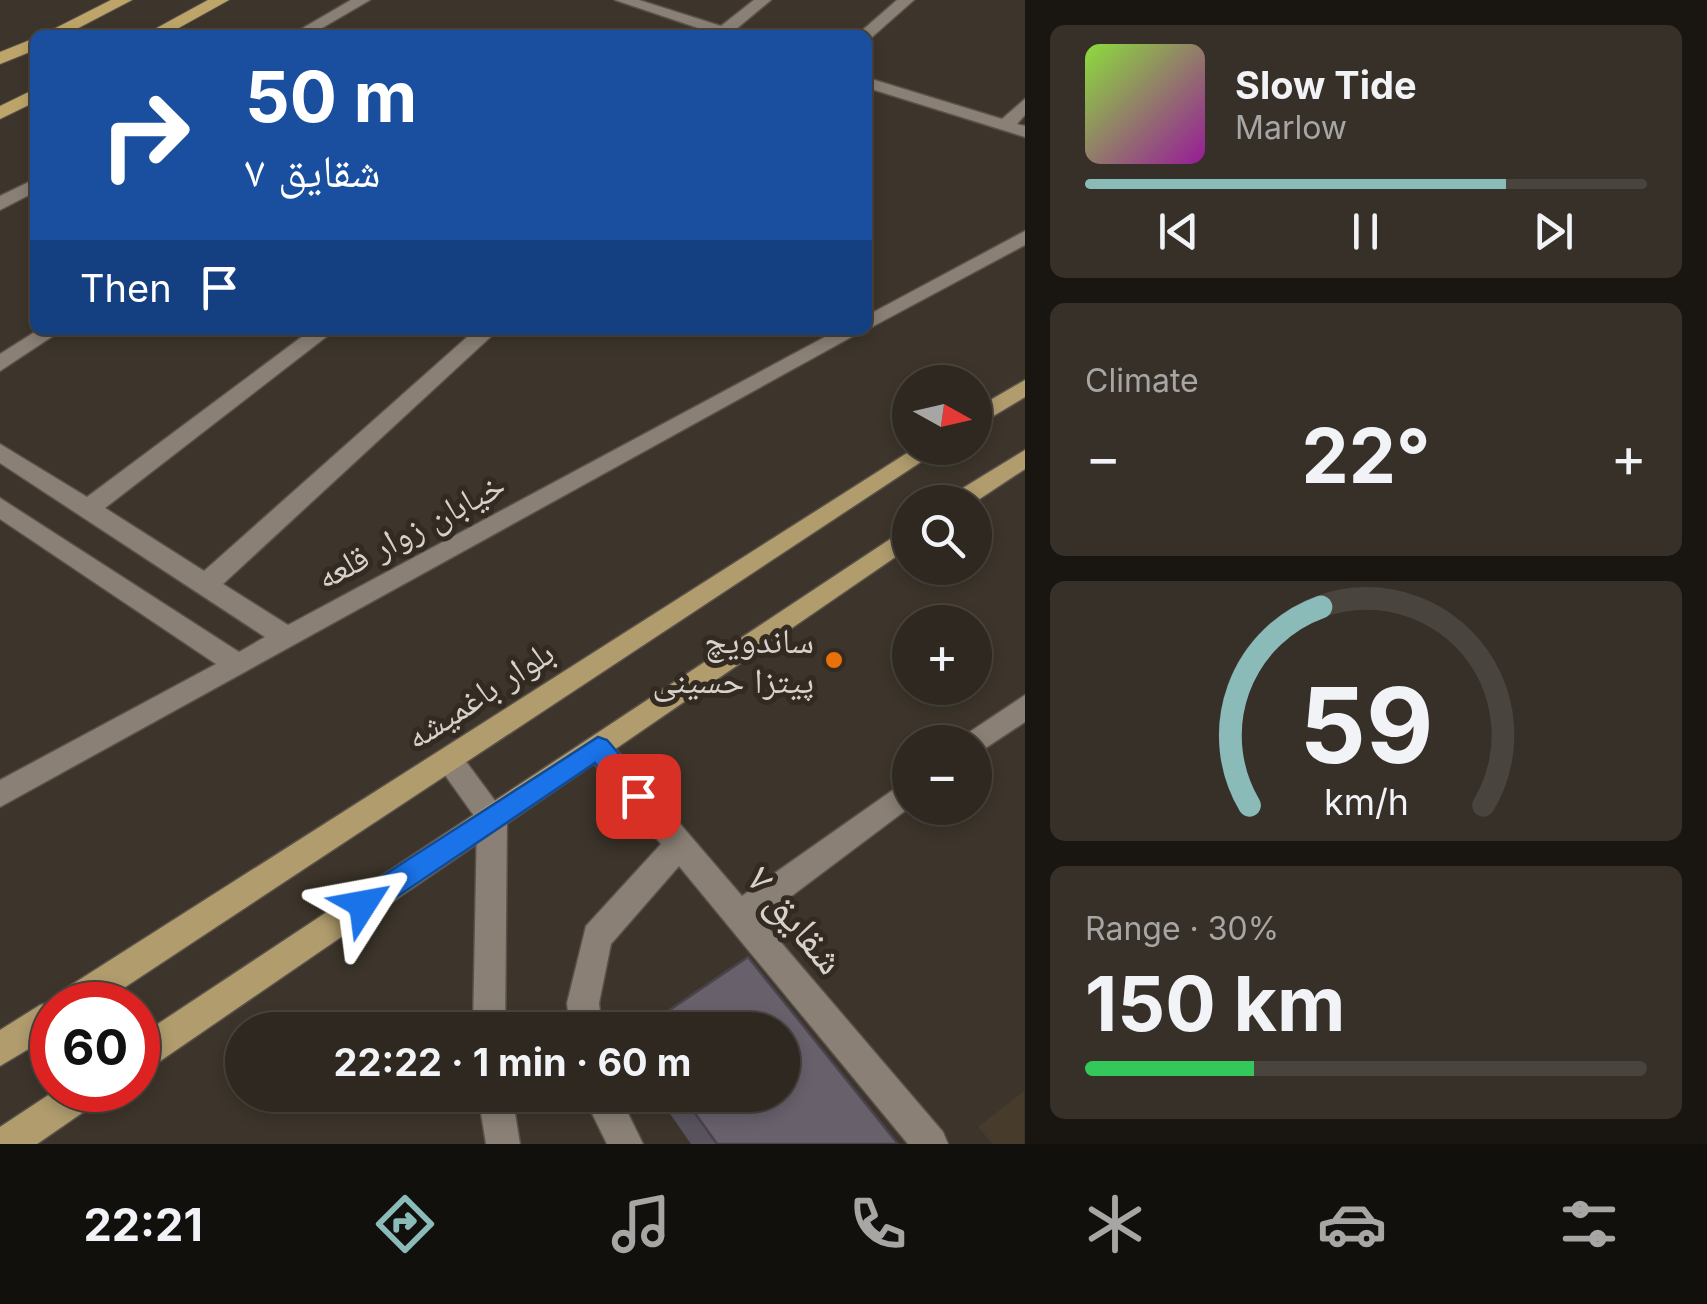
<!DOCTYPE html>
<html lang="en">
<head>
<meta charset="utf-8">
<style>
	body { margin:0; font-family:Inter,"Noto Naskh Arabic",sans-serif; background:#363029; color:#f1f3f6; height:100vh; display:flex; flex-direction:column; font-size:38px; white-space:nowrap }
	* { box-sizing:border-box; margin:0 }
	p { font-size:32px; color:#a7a6a5 }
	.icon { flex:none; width:55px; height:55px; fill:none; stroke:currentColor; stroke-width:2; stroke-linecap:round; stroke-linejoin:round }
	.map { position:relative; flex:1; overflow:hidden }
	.sheet { display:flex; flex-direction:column; gap:25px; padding:25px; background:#191612; width:682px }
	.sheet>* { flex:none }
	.top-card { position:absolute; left:30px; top:30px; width:842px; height:305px; border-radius:15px; box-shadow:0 5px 15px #0003,0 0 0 2px #49443e; background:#1a4fa0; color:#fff; overflow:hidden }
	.needle { width:65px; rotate:98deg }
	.controls { position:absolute; left:892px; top:365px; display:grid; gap:20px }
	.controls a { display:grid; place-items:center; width:100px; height:100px; border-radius:50%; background:#2e2820; box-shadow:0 5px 15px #0003,0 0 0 2px #49443e; font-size:50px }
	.speed { position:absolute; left:30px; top:982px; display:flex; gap:20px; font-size:50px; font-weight:700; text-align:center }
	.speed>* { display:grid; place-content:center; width:130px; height:130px; border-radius:50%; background:#2e2820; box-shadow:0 5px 15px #0003,0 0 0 2px #49443e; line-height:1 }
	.speed .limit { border:15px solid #d22; background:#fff; color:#111 }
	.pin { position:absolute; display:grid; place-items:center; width:85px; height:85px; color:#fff; margin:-42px; border-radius:20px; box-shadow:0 5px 15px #0006 }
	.me { position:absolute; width:110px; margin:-55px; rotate:56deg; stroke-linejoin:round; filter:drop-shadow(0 0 8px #0008) }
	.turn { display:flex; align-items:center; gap:35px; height:210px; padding:0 50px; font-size:45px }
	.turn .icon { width:130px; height:130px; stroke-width:2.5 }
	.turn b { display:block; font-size:70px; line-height:85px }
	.then { display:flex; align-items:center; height:95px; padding:0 50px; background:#0003; gap:20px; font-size:38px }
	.big { font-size:75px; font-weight:700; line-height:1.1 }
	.sheet .card { flex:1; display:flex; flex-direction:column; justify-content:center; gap:15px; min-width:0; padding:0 35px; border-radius:15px; background:#363029 }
	.sheet .dial { align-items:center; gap:0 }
	.dial svg { height:260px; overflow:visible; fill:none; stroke:#49443e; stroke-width:7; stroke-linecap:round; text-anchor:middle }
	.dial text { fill:#f1f3f6; stroke:none }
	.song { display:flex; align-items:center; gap:30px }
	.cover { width:120px; height:120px; border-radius:15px; background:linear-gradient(135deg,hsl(90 70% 55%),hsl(300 70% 35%)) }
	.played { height:10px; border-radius:5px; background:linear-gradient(90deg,#8bbbb9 75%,#49443e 75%) }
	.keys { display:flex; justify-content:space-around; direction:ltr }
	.heat { display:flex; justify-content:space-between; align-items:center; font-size:55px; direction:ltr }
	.charge { height:15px; border-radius:8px; background:linear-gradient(90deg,#34c759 30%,#49443e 0) }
	.trip { position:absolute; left:225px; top:1012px; width:575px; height:100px; border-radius:50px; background:#2e2820; box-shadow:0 5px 15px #0003,0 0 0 2px #49443e; font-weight:700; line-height:100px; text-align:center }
	.dock { display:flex; height:160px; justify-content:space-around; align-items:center; background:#12100d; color:#a7a6a5 }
	.dock .icon { width:70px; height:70px }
	.dock .active { color:#8bbbb9 }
	.dock b { font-size:45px; color:#f1f3f6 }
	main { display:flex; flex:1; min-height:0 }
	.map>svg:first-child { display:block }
</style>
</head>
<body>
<main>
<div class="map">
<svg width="1025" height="1144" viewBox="0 0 1025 1144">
	<rect width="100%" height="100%" fill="#3d352b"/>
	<path fill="#473c2c" d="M1024 1091V1144H993L978 1127Z"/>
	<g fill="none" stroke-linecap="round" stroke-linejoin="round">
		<g stroke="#5a524a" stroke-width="3">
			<path id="minor" d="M615 0H639L721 26 754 0H771L735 30 743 35H719Z
				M897 0H914L871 38 857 35Z
				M868 78 1002 119 1025 99V115L1017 124 1025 126V137L868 88Z
				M1025 231V245L868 329V315Z
				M38 330H62L0 371V354Z
				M311 330H335L105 508 204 571 475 330H498L223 584 288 625 838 330H864L0 807V780L216 664 0 519V498L239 652 265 637 0 463V444L87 497Z
				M1025 695V722L975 755V742H961L965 735Z
				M598 736 608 740 742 896 910 778V807L761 919 943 1132 948 1144H908L679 866 611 944 599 1003 602 1030H570L567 1003 586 926 661 844 588 756 584 748 588 740Z
				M583 1095H619L643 1144H607Z"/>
		</g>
		<g stroke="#5a524a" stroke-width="3">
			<path id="tertiary" d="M351 0H370L310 35H291Z
				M35 179V192L0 210V196Z"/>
		</g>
		<g stroke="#5a524a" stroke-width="3">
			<path id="secondary" d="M449 749 459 752 507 817 505 1030H473L477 820 435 761 439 752Z
				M478 1095H512L520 1144H486Z"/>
		</g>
		<g stroke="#5a524a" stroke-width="3">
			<path id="primary" d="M1025 380V397L975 427V409Z
				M915 448H942L98 1005H52V1035L0 1066V1030L40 1005 54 1001 57 994Z
				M1025 450V469L975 502H946L950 496Z
				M910 526V547L150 1068 138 1073V1037Z
				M56 1090H103L98 1102 37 1144H0V1127Z"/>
		</g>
		<g stroke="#5a524a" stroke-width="2">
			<path id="trunk" d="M111 0H132L65 35H42Z
				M208 0H229L166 35H144Z
				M35 38V50L0 64V52Z
				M35 89V102L0 119V106Z"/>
		</g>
		<use href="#minor" fill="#8a8075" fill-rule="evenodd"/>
		<use href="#tertiary" fill="#8a8075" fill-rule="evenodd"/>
		<use href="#secondary" fill="#8a8075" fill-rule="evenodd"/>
		<use href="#primary" fill="#b09c6d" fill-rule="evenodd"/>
		<use href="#trunk" fill="#bda56a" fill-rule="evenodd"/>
	</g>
	<path fill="#59535d" d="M657 1095H782L898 1144H691Z"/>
	<path fill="#68616c" stroke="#49444c" stroke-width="2.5" d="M748 957 898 1144H717L682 1095H782V1030H640Z"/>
	<path fill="#1a73e8" stroke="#114b97" stroke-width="2.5" d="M598 737 607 740 648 788 651 796 648 804C625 813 608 779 595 763L373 913 363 917 353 913 349 904 353 895Z"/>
	<circle fill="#e8710a" stroke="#332a21" stroke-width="4" cx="834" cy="660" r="10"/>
	<g text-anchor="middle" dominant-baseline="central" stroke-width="10" stroke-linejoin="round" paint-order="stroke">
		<g font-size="35" fill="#d7d1cb" stroke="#332a21">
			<text transform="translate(410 530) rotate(-28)">خیابان زوار قلعه</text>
			<text transform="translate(479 694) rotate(-33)">بلوار باغمیشه</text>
		</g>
		<g font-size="35" fill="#d7d1cb" stroke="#332a21" text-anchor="end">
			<text x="814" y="640">ساندویچ<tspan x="814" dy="40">پیتزا حسینی</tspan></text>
		</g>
		<g font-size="42" fill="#d7d1cb" stroke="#332a21">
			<text transform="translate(797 919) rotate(50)">شقایق ۷</text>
		</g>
	</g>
</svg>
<div class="controls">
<a><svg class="needle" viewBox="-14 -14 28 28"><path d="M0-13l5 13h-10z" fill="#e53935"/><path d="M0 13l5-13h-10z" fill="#a7a6a5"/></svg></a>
<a><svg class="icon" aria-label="search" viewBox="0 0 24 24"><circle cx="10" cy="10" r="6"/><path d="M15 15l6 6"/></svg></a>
<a>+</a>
<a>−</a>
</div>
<div class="speed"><div class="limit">60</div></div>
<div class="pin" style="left:638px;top:796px;background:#d93025"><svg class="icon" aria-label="arrive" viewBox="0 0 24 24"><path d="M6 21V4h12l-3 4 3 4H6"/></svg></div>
<svg class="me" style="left:363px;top:904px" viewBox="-20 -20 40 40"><path d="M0-17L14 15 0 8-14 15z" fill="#1a73e8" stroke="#fff" stroke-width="4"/></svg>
<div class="trip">22:22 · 1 min · 60 m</div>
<div class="top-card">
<div class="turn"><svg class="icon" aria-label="right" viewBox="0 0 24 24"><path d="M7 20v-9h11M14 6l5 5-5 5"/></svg><div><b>50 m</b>شقایق ۷</div></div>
<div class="then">Then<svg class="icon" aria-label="arrive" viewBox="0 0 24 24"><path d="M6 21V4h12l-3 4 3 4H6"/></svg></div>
</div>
</div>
<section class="sheet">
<div class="card">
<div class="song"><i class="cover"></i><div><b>Slow Tide</b><p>Marlow</p></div></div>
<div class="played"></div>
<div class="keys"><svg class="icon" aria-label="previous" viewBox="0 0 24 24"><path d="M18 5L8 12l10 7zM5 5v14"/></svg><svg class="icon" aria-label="pause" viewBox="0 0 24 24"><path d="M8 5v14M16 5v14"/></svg><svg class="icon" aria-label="next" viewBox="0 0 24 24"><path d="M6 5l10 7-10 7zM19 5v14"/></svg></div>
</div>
<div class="card"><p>Climate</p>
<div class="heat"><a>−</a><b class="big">22°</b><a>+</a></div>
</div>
<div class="card dial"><svg viewBox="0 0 100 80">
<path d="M14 69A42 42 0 1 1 86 69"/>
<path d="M14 69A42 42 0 0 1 36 8" stroke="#8bbbb9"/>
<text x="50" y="56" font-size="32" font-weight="700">59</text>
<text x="50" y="72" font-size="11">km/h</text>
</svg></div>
<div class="card"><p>Range · 30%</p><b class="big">150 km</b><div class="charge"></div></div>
</section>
</main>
<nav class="dock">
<b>22:21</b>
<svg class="icon active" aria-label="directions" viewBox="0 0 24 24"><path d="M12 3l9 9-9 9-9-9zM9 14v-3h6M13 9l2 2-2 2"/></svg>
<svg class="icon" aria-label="music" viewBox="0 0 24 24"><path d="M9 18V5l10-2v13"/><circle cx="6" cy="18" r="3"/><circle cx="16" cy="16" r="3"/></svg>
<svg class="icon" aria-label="phone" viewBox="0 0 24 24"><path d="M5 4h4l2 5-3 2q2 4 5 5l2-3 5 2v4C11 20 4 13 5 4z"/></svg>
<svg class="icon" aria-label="climate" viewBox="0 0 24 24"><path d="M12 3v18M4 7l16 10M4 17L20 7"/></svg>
<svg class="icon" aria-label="car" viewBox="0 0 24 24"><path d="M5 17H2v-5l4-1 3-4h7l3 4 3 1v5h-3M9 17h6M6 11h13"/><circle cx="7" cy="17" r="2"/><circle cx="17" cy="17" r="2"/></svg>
<svg class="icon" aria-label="filters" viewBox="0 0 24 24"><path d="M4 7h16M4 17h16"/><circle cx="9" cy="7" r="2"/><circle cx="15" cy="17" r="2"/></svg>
</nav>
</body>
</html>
